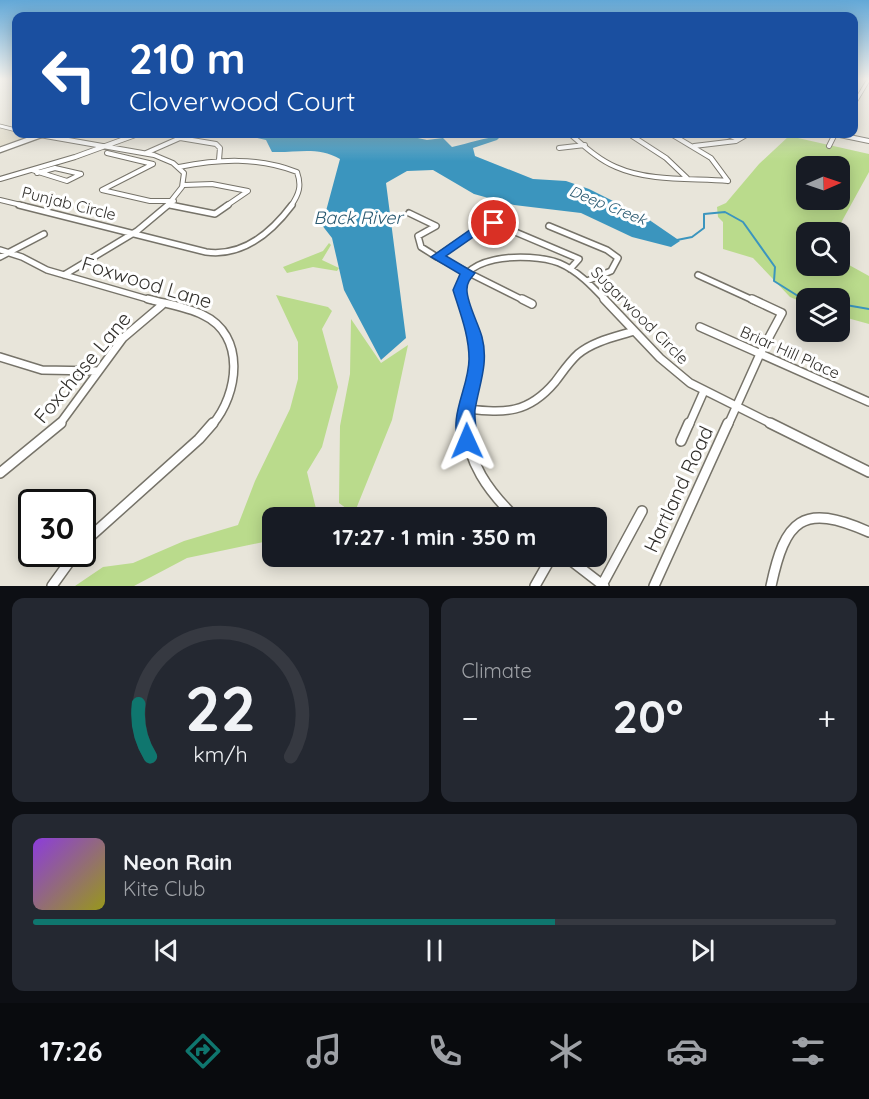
<!DOCTYPE html>
<html lang="en">
<head>
<meta charset="utf-8">
<style>
	body { margin:0; font-family:Quicksand,sans-serif; background:#242831; color:#f1f3f6; height:100vh; display:flex; flex-direction:column; font-size:22px; white-space:nowrap }
	* { box-sizing:border-box; margin:0 }
	p { font-size:20px; color:#9ea1a6 }
	.icon { flex:none; width:33px; height:33px; fill:none; stroke:currentColor; stroke-width:2; stroke-linecap:round; stroke-linejoin:round }
	.map { position:relative; height:586px; overflow:hidden }
	.sheet { display:flex; flex-direction:column; gap:12px; padding:12px; background:#0d0f14; flex:1 }
	.sheet>* { flex:none }
	.banner { position:absolute; left:12px; top:12px; width:846px; height:126px; border-radius:12px; box-shadow:0 3px 15px #0003; background:#1a4fa0; color:#fff; overflow:hidden }
	.needle { width:39px; rotate:88deg }
	.fabs { position:absolute; left:796px; top:156px; display:grid; gap:12px }
	.fabs a { display:grid; place-items:center; width:54px; height:54px; border-radius:12px; background:#171b24; box-shadow:0 3px 15px #0003; font-size:30px }
	.speed { position:absolute; left:18px; top:489px; display:flex; gap:12px; font-size:30px; font-weight:700; text-align:center }
	.speed>* { display:grid; place-content:center; width:78px; height:78px; border-radius:50%; background:#171b24; box-shadow:0 3px 15px #0003; line-height:1 }
	.speed .limit { border:3px solid #111; border-radius:9px; background:#fff; color:#111 }
	.pin { position:absolute; display:grid; place-items:center; width:51px; height:51px; color:#fff; margin:-26px; border:3px solid #fff; border-radius:50%; box-shadow:0 2px 6px #0007 }
	.me { position:absolute; width:66px; margin:-33px; rotate:359deg; stroke-linejoin:round; filter:drop-shadow(0 0 4px #0008) }
	.turn { display:flex; align-items:center; gap:21px; height:126px; padding:0 18px; font-size:27px }
	.turn .icon { width:78px; height:78px; stroke-width:2.5 }
	.turn b { display:block; font-size:42px; line-height:51px }
	.big { font-size:45px; font-weight:700; line-height:1.1 }
	.sheet .card { flex:1; display:flex; flex-direction:column; justify-content:center; gap:9px; min-width:0; padding:0 21px; border-radius:12px; background:#242831 }
	.sheet .dial { align-items:center; gap:0 }
	.dial svg { height:156px; overflow:visible; fill:none; stroke:#363941; stroke-width:7; stroke-linecap:round; text-anchor:middle }
	.dial text { fill:#f1f3f6; stroke:none }
	.song { display:flex; align-items:center; gap:18px }
	.cover { width:72px; height:72px; border-radius:9px; background:linear-gradient(135deg,hsl(270 70% 55%),hsl(60 70% 35%)) }
	.played { height:6px; border-radius:3px; background:linear-gradient(90deg,#0f766e 65%,#363941 65%) }
	.keys { display:flex; justify-content:space-around; direction:ltr }
	.heat { display:flex; justify-content:space-between; align-items:center; font-size:33px; direction:ltr }
	.sheet .tiles { flex:1; display:grid; gap:12px; grid-template-columns:1fr 1fr }
	.card:last-child { grid-column:span 2 }
	.trip { position:absolute; left:262px; top:507px; width:345px; height:60px; border-radius:12px; background:#171b24; box-shadow:0 3px 15px #0003; font-weight:700; line-height:60px; text-align:center }
	.menu { display:flex; height:96px; justify-content:space-around; align-items:center; background:#090b0e; color:#9ea1a6 }
	.menu .icon { width:42px; height:42px }
	.menu .current { color:#0f766e }
	.menu b { font-size:27px; color:#f1f3f6 }
	.map>svg:first-child { display:block }
</style>
</head>
<body>
<div class="map">
<svg width="869" height="586" viewBox="0 0 869 586">
	<rect width="100%" height="100%" fill="#e8e5da"/>
	<path fill="#dfdac8" d="M0 127 16 131V134L33 135 0 148Z"/>
	<path fill="#badb8c" fill-rule="evenodd" d="M789 136 869 154V172L836 232H807V266H840V260L869 276V324L840 316V298H807V304L790 297 753 258 723 249V222L718 217 717 207 726 203 759 164ZM807 166H840V200H807Z
		M329 243 331 245 322 260 339 268 337 271 313 267 287 273 283 267 323 251Z
		M276 295 328 307 332 311 322 329 338 387 322 447 307 472 318 517 273 518V540L187 558 134 586H75L103 567 133 563 184 541 238 525 255 481 290 409 298 379V342Z
		M351 319 381 363 408 345 392 420 354 514 339 503 340 426 350 374Z"/>
	<path fill="#3b95be" d="M251 134H399L427 140 443 138 452 147C469 143 484 138 501 136L497 140 473 148 475 156 533 179 566 181 589 189 645 217 680 241 671 247 632 237 581 213 514 205 474 194 433 170 407 171 386 183 406 338 381 360 344 290 332 238 318 220 326 211 340 159C317 146 297 153 272 152L266 140 253 137Z"/>
	<g fill="none" stroke-linecap="round" stroke-linejoin="round">
		<path stroke="#3b95be" stroke-width="2" d="M677 240 692 237 704 228V214L725 212 743 222 775 267 774 281 798 296 811 298
			M840 304 869 309"/>
		<g stroke="#767369" stroke-width="4.5">
			<path id="minor-far4" d="M854 104 869 79
				M0 126 16 130"/>
		</g>
		<g stroke="#767369" stroke-width="6">
			<path id="minor-far3" d="M34 134 154 155 173 163 184 173 182 187 167 206
				M570 134C584 146 599 160 616 167 650 182 692 178 728 181
				M629 134 666 158 687 178
				M671 134 711 158 728 181
				M725 134 738 139
				M835 134 869 141
				M694 146 736 141 748 134
				M829 146 835 134
				M559 148 585 145
				M107 153 153 164 102 190 150 201H174
				M146 153 180 138 216 144 220 148 219 160
				M179 167C219 159 258 157 297 172 302 186 299 194 291 206
				M32 170 67 181 81 174
				M37 173 55 168 81 174
				M0 179 75 157 138 134
				M184 185 212 184 248 191 226 206
				M0 200 25 206
				M170 205 177 206"/>
		</g>
		<g stroke="#767369" stroke-width="8">
			<path id="minor-far2" d="M19 205 206 252C243 257 271 233 292 205
				M170 205 215 214 228 205
				M409 213 436 226 418 236 421 247 437 257
				M549 226 607 250 618 258 611 271 587 281
				M0 250 22 257 47 270 154 301
				M0 257 44 234
				M64 275 137 231 168 205
				M698 275 755 301
				M462 301C448 253 530 252 559 263 578 271 592 286 606 301
				M525 301 437 257 481 227 494 223 579 259 570 269"/>
		</g>
		<g stroke="#767369" stroke-width="10">
			<path id="minor-far1" d="M148 299C166 304 187 307 203 315 246 335 239 394 212 425
				M461 299 472 328 477 358 465 425
				M522 299 532 304
				M604 299 660 358 690 383 774 425
				M700 327 869 402
				M0 357 42 370 98 371
				M467 409C505 413 528 414 555 382 562 373 569 362 578 354 594 341 615 337 634 331
				M59 425 123 338 162 305
				M689 425 704 391
				M728 425 760 354 782 313 752 299"/>
		</g>
		<g stroke="#767369" stroke-width="12">
			<path id="minor" d="M465 423C468 463 488 491 516 518
				M770 423 869 472
				M681 441 689 423
				M0 473 61 423
				M82 544 199 439 213 423
				M565 556 604 586
				M602 585 642 511
				M52 586 75 554
				M535 586 552 556
				M654 586 728 423
				M771 586C785 520 802 502 869 532"/>
		</g>
		<g stroke="#767369" stroke-width="7">
			<path id="tertiary" d="M0 150 44 134"/>
		</g>
		<use href="#minor-far4" stroke="#fff" stroke-width="3"/>
		<use href="#minor-far3" stroke="#fff" stroke-width="4"/>
		<use href="#minor-far2" stroke="#fff" stroke-width="5"/>
		<use href="#minor-far1" stroke="#fff" stroke-width="7"/>
		<use href="#minor" stroke="#fff" stroke-width="9"/>
		<use href="#tertiary" stroke="#fff" stroke-width="4.5"/>
	</g>
	<linearGradient id="sky" x2="0" y2="1"><stop stop-color="#63a8d7"/><stop offset="0.49" stop-color="#f5f3ee"/><stop offset="1" stop-color="#f5f3ee" stop-opacity="0"/></linearGradient>
	<rect width="869" height="161" fill="url(#sky)"/>
	<path fill="#1a73e8" stroke="#114b97" stroke-width="1.5" d="M494 220 500 223 485 229 446 256 475 273C471 278 467 282 467 289 466 301 479 325 482 337 489 363 479 385 475 410 474 422 479 436 474 446L467 449 460 446C447 417 469 388 469 359 469 335 460 313 453 290L460 274 431 257 477 225Z"/>
	<g text-anchor="middle" dominant-baseline="central" stroke-width="6" stroke-linejoin="round" paint-order="stroke">
		<g font-size="15" font-style="italic" fill="#2b5a71" stroke="#fff">
			<text transform="translate(608 205) rotate(22)">Deep Creek</text>
		</g>
		<g font-size="16" fill="#32302c" stroke="#fff">
			<text transform="translate(69 203) rotate(14)">Punjab Circle</text>
			<text transform="translate(640 315) rotate(45)">Sugarwood Circle</text>
			<text transform="translate(790 352) rotate(24)">Briar Hill Place</text>
		</g>
		<g font-size="18" font-style="italic" fill="#2b5a71" stroke="#fff">
			<text x="358" y="217">Back River</text>
		</g>
		<g font-size="20" fill="#32302c" stroke="#fff">
			<text transform="translate(147 282) rotate(17)">Foxwood Lane</text>
			<text transform="translate(82 367) rotate(-50)">Foxchase Lane</text>
			<text transform="translate(678 489) rotate(-65)">Hartland Road</text>
		</g>
	</g>
</svg>
<div class="fabs">
<a><svg class="needle" viewBox="-14 -14 28 28"><path d="M0-13l5 13h-10z" fill="#e53935"/><path d="M0 13l5-13h-10z" fill="#9ea1a6"/></svg></a>
<a><svg class="icon" aria-label="search" viewBox="0 0 24 24"><circle cx="10" cy="10" r="6"/><path d="M15 15l6 6"/></svg></a>
<a><svg class="icon" aria-label="layers" viewBox="0 0 24 24"><path d="M12 4l9 5-9 5-9-5zM3 14l9 5 9-5"/></svg></a>
</div>
<div class="speed"><div class="limit">30</div></div>
<div class="pin" style="left:494px;top:223px;background:#d93025"><svg class="icon" aria-label="arrive" viewBox="0 0 24 24"><path d="M6 21V4h12l-3 4 3 4H6"/></svg></div>
<svg class="me" style="left:467px;top:441px" viewBox="-20 -20 40 40"><path d="M0-17L14 15 0 8-14 15z" fill="#1a73e8" stroke="#fff" stroke-width="4"/></svg>
<div class="trip">17:27 · 1 min · 350 m</div>
<div class="banner">
<div class="turn"><svg class="icon" aria-label="left" viewBox="0 0 24 24"><path d="M17 20v-9H6M10 6l-5 5 5 5"/></svg><div><b>210 m</b>Cloverwood Court</div></div>
</div>
</div>
<section class="sheet">
<div class="tiles">
<div class="card dial"><svg viewBox="0 0 100 80">
<path d="M14 69A42 42 0 1 1 86 69"/>
<path d="M14 69A42 42 0 0 1 8 42" stroke="#0f766e"/>
<text x="50" y="56" font-size="32" font-weight="700">22</text>
<text x="50" y="72" font-size="11">km/h</text>
</svg></div>
<div class="card"><p>Climate</p>
<div class="heat"><a>−</a><b class="big">20°</b><a>+</a></div>
</div>
<div class="card">
<div class="song"><i class="cover"></i><div><b>Neon Rain</b><p>Kite Club</p></div></div>
<div class="played"></div>
<div class="keys"><svg class="icon" aria-label="previous" viewBox="0 0 24 24"><path d="M18 5L8 12l10 7zM5 5v14"/></svg><svg class="icon" aria-label="pause" viewBox="0 0 24 24"><path d="M8 5v14M16 5v14"/></svg><svg class="icon" aria-label="next" viewBox="0 0 24 24"><path d="M6 5l10 7-10 7zM19 5v14"/></svg></div>
</div>
</div>
</section>
<nav class="menu">
<b>17:26</b>
<svg class="icon current" aria-label="directions" viewBox="0 0 24 24"><path d="M12 3l9 9-9 9-9-9zM9 14v-3h6M13 9l2 2-2 2"/></svg>
<svg class="icon" aria-label="music" viewBox="0 0 24 24"><path d="M9 18V5l10-2v13"/><circle cx="6" cy="18" r="3"/><circle cx="16" cy="16" r="3"/></svg>
<svg class="icon" aria-label="phone" viewBox="0 0 24 24"><path d="M5 4h4l2 5-3 2q2 4 5 5l2-3 5 2v4C11 20 4 13 5 4z"/></svg>
<svg class="icon" aria-label="climate" viewBox="0 0 24 24"><path d="M12 3v18M4 7l16 10M4 17L20 7"/></svg>
<svg class="icon" aria-label="car" viewBox="0 0 24 24"><path d="M5 17H2v-5l4-1 3-4h7l3 4 3 1v5h-3M9 17h6M6 11h13"/><circle cx="7" cy="17" r="2"/><circle cx="17" cy="17" r="2"/></svg>
<svg class="icon" aria-label="filters" viewBox="0 0 24 24"><path d="M4 7h16M4 17h16"/><circle cx="9" cy="7" r="2"/><circle cx="15" cy="17" r="2"/></svg>
</nav>
</body>
</html>
